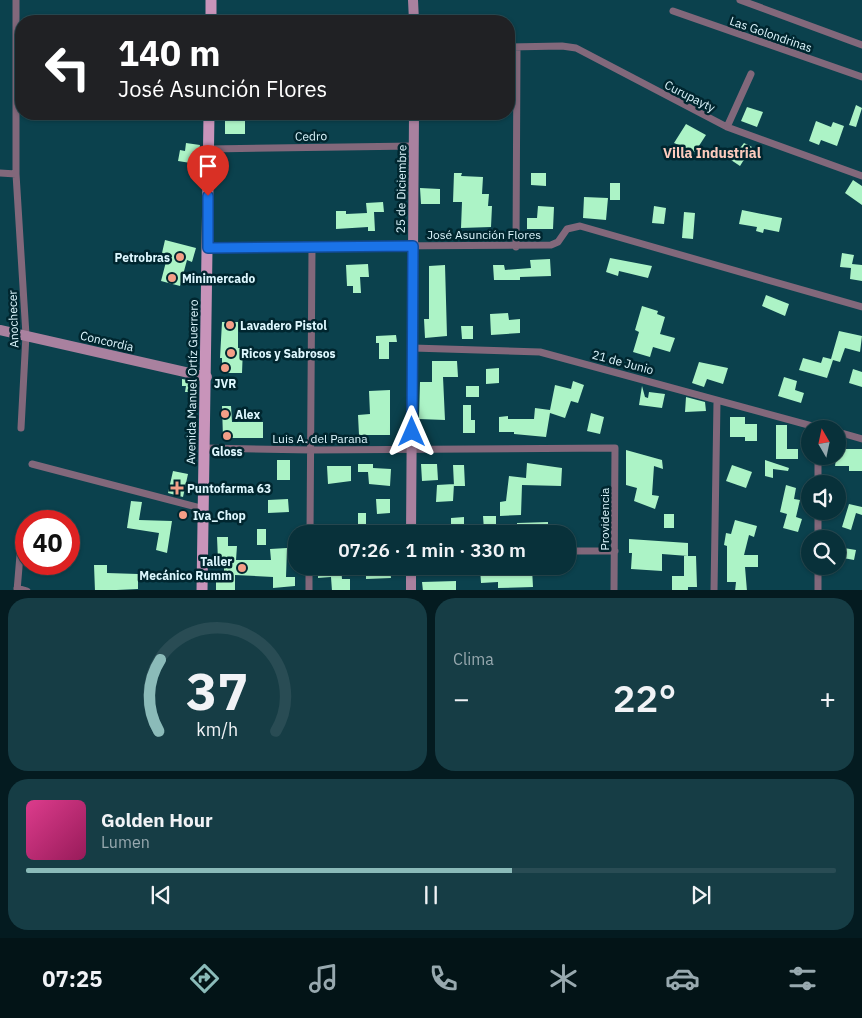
<!DOCTYPE html>
<html lang="es">
<head>
<meta charset="utf-8">
<style>
	body { margin:0; font-family:"IBM Plex Sans",sans-serif; background:#163d45; color:#f1f3f6; height:100vh; display:flex; flex-direction:column; font-size:19px; white-space:nowrap }
	* { box-sizing:border-box; margin:0 }
	p { font-size:16px; color:#98a9af }
	.icon { flex:none; width:28px; height:28px; fill:none; stroke:currentColor; stroke-width:2; stroke-linecap:round; stroke-linejoin:round }
	.map { position:relative; height:590px; overflow:hidden }
	.details { display:flex; flex-direction:column; gap:8px; padding:8px; background:#041b20; flex:1 }
	.details>* { flex:none }
	.hud { position:absolute; left:15px; top:15px; width:500px; height:105px; border-radius:20px; box-shadow:0 1px 4px #0004,0 0 0 1px #294c54; background:#202124; color:#fff; overflow:hidden }
	.needle { width:32px; rotate:351deg }
	.buttons { position:absolute; left:801px; top:420px; display:grid; gap:10px }
	.buttons a { display:grid; place-items:center; width:45px; height:45px; border-radius:50%; background:#08313a; box-shadow:0 1px 4px #0004,0 0 0 1px #294c54; font-size:25px }
	.speed { position:absolute; left:15px; top:510px; display:flex; gap:10px; font-size:25px; font-weight:700; text-align:center }
	.speed>* { display:grid; place-content:center; width:65px; height:65px; border-radius:50%; background:#08313a; box-shadow:0 1px 4px #0004,0 0 0 1px #294c54; line-height:1 }
	.speed .limit { border:8px solid #d22; background:#fff; color:#111 }
	.pin { position:absolute; display:grid; place-items:center; width:42px; height:42px; color:#fff; margin:-51px -21px; border-radius:50% 50% 50% 0; rotate:-45deg; box-shadow:0 0 5px #0007 }
	.pin .icon { rotate:45deg }
	.me { position:absolute; width:55px; margin:-28px; rotate:0deg; stroke-linejoin:round; filter:drop-shadow(0 0 4px #0008) }
	.turn { display:flex; align-items:center; gap:18px; height:105px; padding:0 20px; font-size:22px }
	.turn .icon { width:65px; height:65px; stroke-width:2.5 }
	.turn b { display:block; font-size:35px; line-height:42px }
	.big { font-size:38px; font-weight:600; line-height:1.1 }
	.details .card { flex:1; display:flex; flex-direction:column; justify-content:center; gap:8px; min-width:0; padding:0 18px; border-radius:20px; background:#163d45 }
	.details .dial { align-items:center; gap:0 }
	.dial svg { height:130px; overflow:visible; fill:none; stroke:#294c54; stroke-width:7; stroke-linecap:round; text-anchor:middle }
	.dial text { fill:#f1f3f6; stroke:none }
	.song { display:flex; align-items:center; gap:15px }
	.cover { width:60px; height:60px; border-radius:8px; background:linear-gradient(135deg,hsl(330 70% 55%),hsl(330 70% 35%)) }
	.played { height:5px; border-radius:2px; background:linear-gradient(90deg,#8bbbb9 60%,#294c54 60%) }
	.keys { display:flex; justify-content:space-around; direction:ltr }
	.heat { display:flex; justify-content:space-between; align-items:center; font-size:28px; direction:ltr }
	.details .tiles { flex:1; display:grid; gap:8px; grid-template-columns:1fr 1fr }
	.card:last-child { grid-column:span 2 }
	.trip { position:absolute; left:288px; top:525px; width:288px; height:50px; border-radius:20px; background:#08313a; box-shadow:0 1px 4px #0004,0 0 0 1px #294c54; font-weight:600; line-height:50px; text-align:center }
	.menu { display:flex; height:80px; justify-content:space-around; align-items:center; background:#031417; color:#98a9af }
	.menu .icon { width:35px; height:35px }
	.menu .active { color:#8bbbb9 }
	.menu b { font-size:22px; color:#f1f3f6 }
	.map>svg:first-child { display:block }
</style>
</head>
<body>
<div class="map">
<svg width="862" height="591" viewBox="0 0 862 591">
	<rect width="100%" height="100%" fill="#0b414d"/>
	<path fill="#acf3c6" d="M856 105 862 108 856 127 849 125Z
		M747 107 763 112 757 127 741 121Z
		M225 114H245V134H225Z
		M816 121 831 127 833 122 844 126 837 146 821 140 819 145 809 141Z
		M686 124 706 135 695 152 674 143Z
		M186 143 200 145 197 164 178 161 180 150 185 151Z
		M744 143 752 147 740 166 731 160Z
		M454 173H462L461 176 483 177 482 194H489L488 206H492L491 227 461 228 462 202H453Z
		M531 173H546V186L531 185Z
		M853 180 862 186V205L845 193Z
		M610 183H620V200H610Z
		M420 188 440 189V204H421Z
		M584 197 608 198 606 220 583 218Z
		M383 202 384 212H374L375 231H368V227L336 229V211H346V214L367 213 366 203Z
		M538 206 554 207 553 229H527V218H537Z
		M654 206 666 208 664 224 652 223Z
		M742 210 782 218 779 232 764 229 763 233 756 231 757 227 739 224Z
		M684 212 695 213 693 239 682 238Z
		M165 240 196 248 192 262 187 260 180 286 161 281 168 254 162 253Z
		M842 253 854 255 852 264 862 265V281L850 279 851 268 840 267Z
		M610 258 652 266 648 278 619 271 618 276 606 272Z
		M550 259 551 276 520 277V280H494L493 265H504L505 270 531 268 530 260Z
		M368 264 369 277H360L361 293H353V286H347L346 265Z
		M445 265 447 336 425 338 424 319H429V266Z
		M766 295 789 304 785 316 762 306Z
		M642 306 658 311 657 314 665 317 660 334 675 338 670 352 653 347 650 357 633 352 639 332 635 330Z
		M508 313 509 320 520 319V333L491 335 490 314Z
		M222 322H238V348H243L242 373H222V358H220Z
		M461 326H473V339H462Z
		M839 331 862 336 860 352 845 348 840 362 833 360 827 378 799 370 803 358 821 363 823 357 831 359Z
		M396 335 397 342H389V359H379V343H376V336Z
		M432 361H457L458 377H443L445 420 419 419 420 382H432Z
		M699 362 728 368 723 384 707 379 704 387 692 383Z
		M499 368V383L486 384V369Z
		M853 369 862 372V387L849 383Z
		M784 377 797 381 795 390 804 393 801 403 778 396Z
		M182 379 193 381 195 392H185L186 386H182Z
		M573 381 584 385 578 403 571 401 565 418 550 413 546 437 514 434V432H499V417L508 416V419H534L535 408 550 410 555 385 571 389Z
		M466 386H479V397H466Z
		M642 386 645 397 648 398 649 392 665 394 662 408 639 405Z
		M390 390V435H359L358 415 370 414 369 391Z
		M686 397 705 402 706 411 685 412Z
		M463 405H471V420H475V433H463Z
		M222 406H231L232 422H263V438H223Z
		M591 413 604 417 600 434 587 431Z
		M730 417H745V424H757V441H745V437H730Z
		M776 425H787V449H798V459H776Z
		M838 446H846V449H862V471H849V466H835Z
		M626 450 662 460 663 469 654 466 652 495 659 496 655 509 634 501 637 488 626 485Z
		M277 460H290V480H277Z
		M765 460 789 468 788 471 773 469V478L765 476Z
		M527 463 562 468 561 486 522 485 521 515 500 516V502L506 501 509 476 526 478Z
		M358 464H373V468L391 469 390 486 369 484 368 472H358Z
		M421 464H437L438 480 422 481Z
		M453 465H464L465 486H454Z
		M732 465 752 472 746 488 726 481Z
		M327 466H351V481L328 484Z
		M173 471 188 474 183 497 168 493Z
		M454 484 453 501 436 502 437 485Z
		M786 485 796 488 794 499 800 500 796 517 802 519 798 532 783 528 787 514 780 512Z
		M288 499 289 512 268 513V500Z
		M376 499H390V513L377 514Z
		M131 501 142 502 139 520 172 521 167 553 156 550 159 533 127 528Z
		M849 504 862 507V515L856 513 851 530 842 527Z
		M358 513H366V529H358Z
		M664 514H674V528H664Z
		M483 516H496V529L484 530Z
		M464 517V526H471V532L441 533 442 525H451V518Z
		M735 520 757 526 754 537 749 535 744 555H758V567H745L747 591H735L736 582H727V546L724 545 726 533 731 534Z
		M548 522V526L561 525 562 534H517V523Z
		M257 529H266V545H257Z
		M217 537H228V546H237L236 560H271L270 549 287 548 286 577H295V586L273 588V577L235 575V591H216V580H224V560H218Z
		M629 539 688 543V556L662 554V571L631 569 632 553H629Z
		M838 547 856 550 854 560 838 557Z
		M684 556H696L697 587H688V591H672V576H684Z
		M94 565H107V573L138 574V589L95 591Z
		M318 566H341L342 579H350V591H332L331 577 318 578Z
		M390 568 391 578 366 579V569Z
		M480 568 532 569 533 587 498 588V582L481 583Z
		M456 581V591H423L422 582Z"/>
	<g fill="none" stroke-linecap="round" stroke-linejoin="round">
		<path stroke="#82687b" stroke-width="7" d="M16 0V174L26 335 21 428
			M740 0 862 45
			M673 11 862 77
			M509 47 562 46 576 48 727 127 862 176
			M727 127 751 74
			M209 149 414 146
			M0 173 16 174
			M208 247 551 245 558 242 567 229 580 226 862 307
			M516 247 517 47
			M413 348 540 352 823 429
			M838 432 862 439
			M206 448 311 450 615 448 614 591
			M818 456V484
			M32 464 204 509
			M818 511V539
			M310 534 312 248
			M566 551H615
			M818 566V591
			M17 588 27 591
			M17 591 22 531
			M309 591V566
			M714 591 717 401"/>
		<path stroke="#a9819f" stroke-width="10" d="M413 0 414 21
			M0 330 207 377
			M411 534 414 114
			M411 566V591"/>
		<path stroke="#c894ba" stroke-width="11" d="M211 21V0
			M202 591 209 114"/>
	</g>
	<g fill="none" stroke-linecap="round" stroke-linejoin="round">
		<g stroke="#114b97" stroke-width="12">
			<path id="route" d="M208 196V248L413 246 412 432"/>
		</g>
		<use href="#route" stroke="#1a73e8" stroke-width="9"/>
	</g>
	<g fill="#f49e87" stroke="#00262f" stroke-width="2">
		<circle cx="180" cy="257" r="5"/>
		<circle cx="172" cy="278" r="5"/>
		<circle cx="230" cy="325" r="5"/>
		<circle cx="231" cy="353" r="5"/>
		<circle cx="225" cy="368" r="5"/>
		<circle cx="225" cy="414" r="5"/>
		<circle cx="227" cy="436" r="5"/>
		<path d="M174.5 480.5h5v5h5v5h-5v5h-5v-5h-5v-5h5z"/>
		<circle cx="183" cy="515" r="5"/>
		<circle cx="242" cy="568" r="5"/>
	</g>
	<g text-anchor="middle" dominant-baseline="central" stroke-width="5" stroke-linejoin="round" paint-order="stroke">
		<g font-size="12" fill="#ddf7fe" stroke="#00262f">
			<text transform="translate(771 34) rotate(19)">Las Golondrinas</text>
			<text transform="translate(690 96) rotate(27)">Curupayty</text>
			<text transform="translate(311 136) rotate(-1)">Cedro</text>
			<text transform="translate(401 189) rotate(-89)">25 de Diciembre</text>
			<text x="484" y="234">José Asunción Flores</text>
			<text transform="translate(13 319) rotate(-92)">Anochecer</text>
			<text transform="translate(107 341) rotate(13)">Concordia</text>
			<text transform="translate(623 362) rotate(15)">21 de Junio</text>
			<text transform="translate(192 382) rotate(-89)">Avenida Manuel Ortíz Guerrero</text>
			<text x="320" y="438">Luis A. del Parana</text>
			<text transform="translate(604 519) rotate(-90)">Providencia</text>
		</g>
		<g font-size="12" font-weight="bold" fill="#ddf7fe" stroke="#00262f" text-anchor="start">
			<text x="170" y="257" text-anchor="end">Petrobras</text>
			<text x="182" y="278">Minimercado</text>
			<text x="240" y="325">Lavadero Pistol</text>
			<text x="241" y="353">Ricos y Sabrosos</text>
			<text x="225" y="383" text-anchor="middle">JVR</text>
			<text x="235" y="414">Alex</text>
			<text x="227" y="451" text-anchor="middle">Gloss</text>
			<text x="187" y="488">Puntofarma 63</text>
			<text x="193" y="515">Iva_Chop</text>
			<text x="232" y="561" text-anchor="end">Taller<tspan x="232" dy="14">Mecánico Rumm</tspan></text>
		</g>
		<g font-size="14" font-weight="bold" fill="#fdcbbd" stroke="#00262f">
			<text x="712" y="153">Villa Industrial</text>
		</g>
	</g>
</svg>
<div class="buttons">
<a><svg class="needle" viewBox="-14 -14 28 28"><path d="M0-13l5 13h-10z" fill="#e53935"/><path d="M0 13l5-13h-10z" fill="#98a9af"/></svg></a>
<a><svg class="icon" aria-label="sound" viewBox="0 0 24 24"><path d="M4 9h4l5-4v14l-5-4H4zM17 9q2 3 0 6"/></svg></a>
<a><svg class="icon" aria-label="search" viewBox="0 0 24 24"><circle cx="10" cy="10" r="6"/><path d="M15 15l6 6"/></svg></a>
</div>
<div class="speed"><div class="limit">40</div></div>
<div class="pin" style="left:208px;top:196px;background:#d93025"><svg class="icon" aria-label="arrive" viewBox="0 0 24 24"><path d="M6 21V4h12l-3 4 3 4H6"/></svg></div>
<svg class="me" style="left:412px;top:432px" viewBox="-20 -20 40 40"><path d="M0-17L14 15 0 8-14 15z" fill="#1a73e8" stroke="#fff" stroke-width="4"/></svg>
<div class="trip">07:26 · 1 min · 330 m</div>
<div class="hud">
<div class="turn"><svg class="icon" aria-label="left" viewBox="0 0 24 24"><path d="M17 20v-9H6M10 6l-5 5 5 5"/></svg><div><b>140 m</b>José Asunción Flores</div></div>
</div>
</div>
<section class="details">
<div class="tiles">
<div class="card dial"><svg viewBox="0 0 100 80">
<path d="M14 69A42 42 0 1 1 86 69"/>
<path d="M14 69A42 42 0 0 1 15 25" stroke="#8bbbb9"/>
<text x="50" y="56" font-size="32" font-weight="700">37</text>
<text x="50" y="72" font-size="11">km/h</text>
</svg></div>
<div class="card"><p>Clima</p>
<div class="heat"><a>−</a><b class="big">22°</b><a>+</a></div>
</div>
<div class="card">
<div class="song"><i class="cover"></i><div><b>Golden Hour</b><p>Lumen</p></div></div>
<div class="played"></div>
<div class="keys"><svg class="icon" aria-label="previous" viewBox="0 0 24 24"><path d="M18 5L8 12l10 7zM5 5v14"/></svg><svg class="icon" aria-label="pause" viewBox="0 0 24 24"><path d="M8 5v14M16 5v14"/></svg><svg class="icon" aria-label="next" viewBox="0 0 24 24"><path d="M6 5l10 7-10 7zM19 5v14"/></svg></div>
</div>
</div>
</section>
<nav class="menu">
<b>07:25</b>
<svg class="icon active" aria-label="directions" viewBox="0 0 24 24"><path d="M12 3l9 9-9 9-9-9zM9 14v-3h6M13 9l2 2-2 2"/></svg>
<svg class="icon" aria-label="music" viewBox="0 0 24 24"><path d="M9 18V5l10-2v13"/><circle cx="6" cy="18" r="3"/><circle cx="16" cy="16" r="3"/></svg>
<svg class="icon" aria-label="phone" viewBox="0 0 24 24"><path d="M5 4h4l2 5-3 2q2 4 5 5l2-3 5 2v4C11 20 4 13 5 4z"/></svg>
<svg class="icon" aria-label="climate" viewBox="0 0 24 24"><path d="M12 3v18M4 7l16 10M4 17L20 7"/></svg>
<svg class="icon" aria-label="car" viewBox="0 0 24 24"><path d="M5 17H2v-5l4-1 3-4h7l3 4 3 1v5h-3M9 17h6M6 11h13"/><circle cx="7" cy="17" r="2"/><circle cx="17" cy="17" r="2"/></svg>
<svg class="icon" aria-label="filters" viewBox="0 0 24 24"><path d="M4 7h16M4 17h16"/><circle cx="9" cy="7" r="2"/><circle cx="15" cy="17" r="2"/></svg>
</nav>
</body>
</html>
